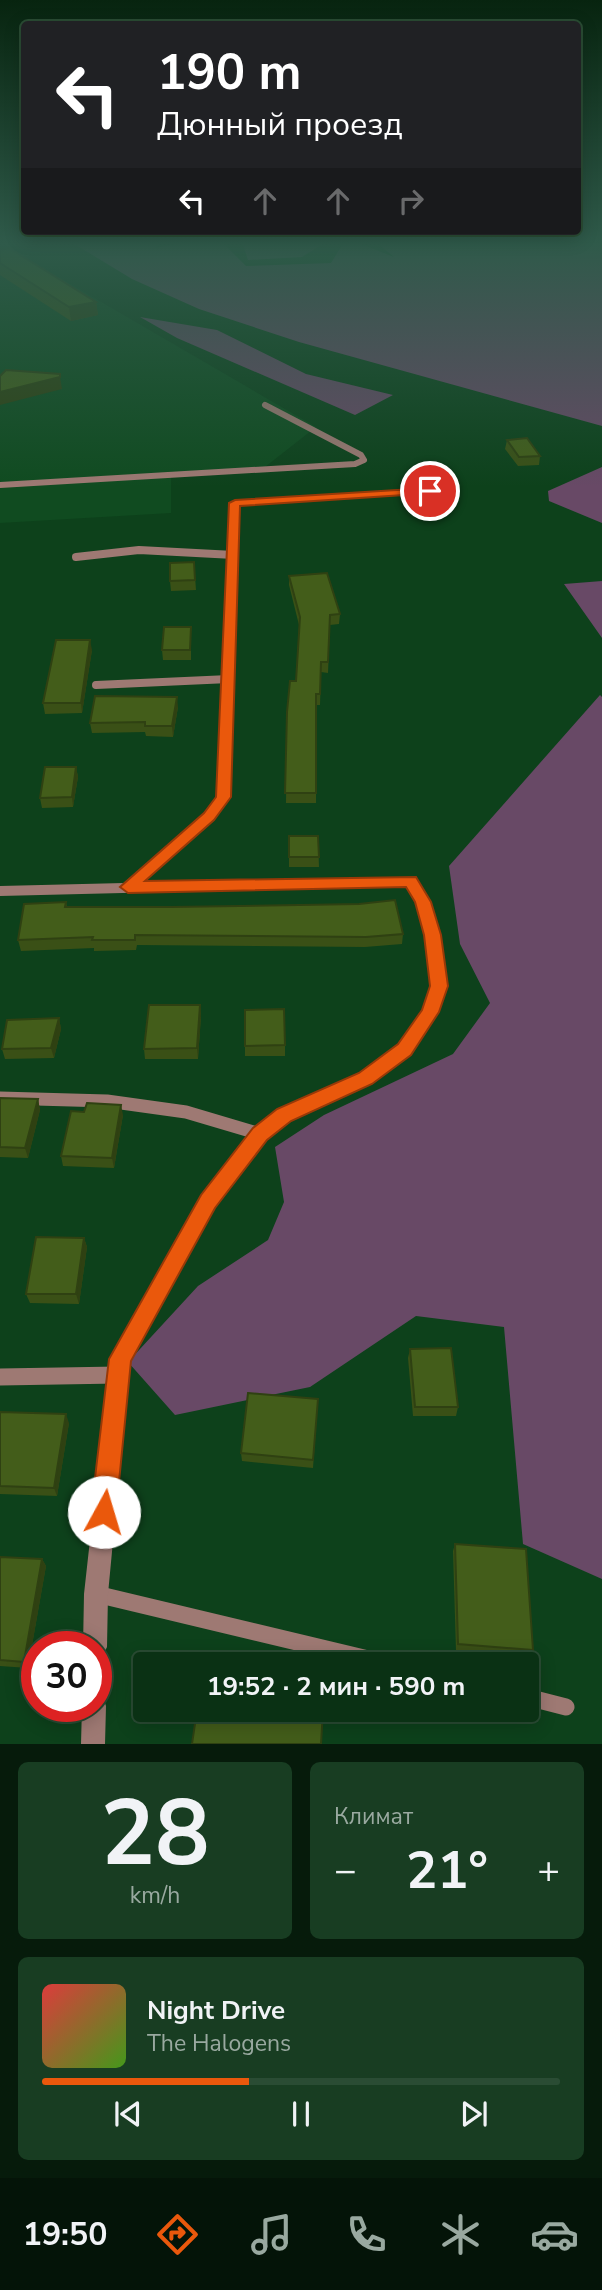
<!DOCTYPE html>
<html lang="ru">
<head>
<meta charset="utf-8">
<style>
	body { margin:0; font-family:"Nunito Sans",sans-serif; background:#183d22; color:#f1f3f6; height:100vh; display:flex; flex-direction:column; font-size:26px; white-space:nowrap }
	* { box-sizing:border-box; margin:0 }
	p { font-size:23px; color:#99a9a0 }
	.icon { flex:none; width:38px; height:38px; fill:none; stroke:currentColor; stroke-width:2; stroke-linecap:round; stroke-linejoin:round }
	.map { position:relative; height:1744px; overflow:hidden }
	.sheet { display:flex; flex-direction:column; gap:18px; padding:18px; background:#061b0b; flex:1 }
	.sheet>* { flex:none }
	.guide { position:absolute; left:21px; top:21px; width:560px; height:214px; border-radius:7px; box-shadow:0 4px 18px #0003,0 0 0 2px #2a4c34; background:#202124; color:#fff; overflow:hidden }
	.speed { position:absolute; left:21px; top:1631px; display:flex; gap:14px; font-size:35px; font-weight:700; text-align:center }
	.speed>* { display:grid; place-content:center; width:91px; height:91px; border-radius:50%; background:#0a3114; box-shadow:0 4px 18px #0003,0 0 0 2px #2a4c34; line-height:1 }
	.speed .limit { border:10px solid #d22; background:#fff; color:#111 }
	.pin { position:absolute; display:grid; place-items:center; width:60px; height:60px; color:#fff; margin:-30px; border:4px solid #fff; border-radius:50%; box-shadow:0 2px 7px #0007 }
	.me { position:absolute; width:77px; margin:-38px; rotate:6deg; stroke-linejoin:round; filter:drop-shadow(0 0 5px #0008) }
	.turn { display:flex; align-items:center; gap:24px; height:147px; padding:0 21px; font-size:32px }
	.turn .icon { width:91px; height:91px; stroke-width:2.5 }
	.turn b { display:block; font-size:49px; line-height:60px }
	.lanes { display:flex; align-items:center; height:66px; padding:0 21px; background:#0003; justify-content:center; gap:35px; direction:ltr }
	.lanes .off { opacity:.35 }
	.big { font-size:52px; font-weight:700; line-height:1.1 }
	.sheet .widget { flex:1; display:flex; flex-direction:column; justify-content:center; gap:10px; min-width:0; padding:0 24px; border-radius:10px; background:#183d22 }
	.sheet .dial { align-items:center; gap:0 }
	.dial b { font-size:91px; line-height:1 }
	.song { display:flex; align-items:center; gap:21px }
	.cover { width:84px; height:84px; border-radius:10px; background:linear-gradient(135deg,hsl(0 70% 55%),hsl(100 70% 35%)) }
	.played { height:7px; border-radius:4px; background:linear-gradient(90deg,#ea580c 40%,#2a4c34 40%) }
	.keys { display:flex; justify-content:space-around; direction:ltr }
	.heat { display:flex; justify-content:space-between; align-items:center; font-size:38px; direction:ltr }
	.sheet .tiles { flex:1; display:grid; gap:18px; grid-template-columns:1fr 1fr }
	.widget:last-child { grid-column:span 2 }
	.trip { position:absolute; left:133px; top:1652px; width:406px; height:70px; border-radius:7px; background:#0a3114; box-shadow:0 4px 18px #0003,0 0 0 2px #2a4c34; font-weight:700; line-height:70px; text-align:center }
	.tab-bar { display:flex; height:112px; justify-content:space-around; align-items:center; background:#041408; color:#99a9a0 }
	.tab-bar .icon { width:49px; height:49px }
	.tab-bar .active { color:#ea580c }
	.tab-bar b { font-size:32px; color:#f1f3f6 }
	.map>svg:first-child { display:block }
</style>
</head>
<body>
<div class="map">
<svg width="602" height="1744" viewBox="0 0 602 1744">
	<rect width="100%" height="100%" fill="#0d411b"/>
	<path fill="#104b20" d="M0 243 316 427 265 467 171 474V513L0 523Z"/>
	<path fill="#684966" d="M71 242H162L155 248 186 242H222L246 266 331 263 344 242H356L394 257 376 242H602V426L299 342 199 309 132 279Z
		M242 242H326L302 257 248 260Z
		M140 317 217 330 306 374 393 395 355 415 177 338Z
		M602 467V523L549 501 548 491Z
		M602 581V638L564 584Z
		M600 695 602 697V1579L523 1544 504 1327 416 1316 310 1387 175 1415 128 1362 198 1286 268 1240 284 1202 275 1147 324 1115 453 1054 490 1003 460 944 449 866Z"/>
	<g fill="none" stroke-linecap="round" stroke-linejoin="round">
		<path stroke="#9e7973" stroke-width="6" d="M0 485 355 464 364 460 361 455 265 405"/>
		<path stroke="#9e7973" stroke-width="8" d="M76 557 139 550 234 555
			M96 685 229 679"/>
		<path stroke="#9e7973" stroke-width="13" d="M0 1098 107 1101 186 1112 260 1134"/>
		<path stroke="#9e7973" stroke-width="17" d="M0 1377 118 1375
			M96 1594 389 1664
			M527 1697 566 1707"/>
		<path fill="#9e7973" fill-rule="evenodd" d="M430 488 435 491 433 493 240 506 231 797 214 819 142 883 415 878 430 902 440 935 447 986 436 1016 410 1054 371 1083 290 1120 266 1139 214 1207 130 1361 108 1594 107 1647 103 1655 96 1658V1647H83L84 1594 110 1359 113 1352 202 1195 254 1129 278 1110 359 1073 398 1044 423 1010 431 986 426 935 416 902 406 886 0 896V886L124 883 204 813 217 796 232 501Z
			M96 1695 103 1697 106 1706 105 1744H81L82 1706H96Z"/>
	</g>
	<path fill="#3a5016" d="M0 250 96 302 98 315 71 321 0 275Z
		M507 440 540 456 539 465 518 466 505 449Z
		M194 562 196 590 171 591 170 581Z
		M289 576 340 614 339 624 330 625 328 673 321 672 320 705H316V803H286L287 712 296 681 299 625 289 585Z
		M191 627V660H163L162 650Z
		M92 650 82 713 45 714 43 703Z
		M178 707 173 737 146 736 145 732 92 733 90 723Z
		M76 767 78 777 73 807 42 808 40 798Z
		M289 836H318L319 867H289Z
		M66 902 67 907 403 934 402 944 365 947 137 945 136 950 94 951V948L21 951 18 940Z
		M200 1005 201 1016 198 1059H145L144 1049Z
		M59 1018 61 1029 54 1058 5 1059 2 1049Z
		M285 1045V1056H245V1046Z
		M0 1098 38 1099 40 1110 28 1158 0 1157Z
		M123 1115 114 1168 63 1166 61 1156Z
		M84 1238 87 1247 79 1304 30 1303 26 1294Z
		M410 1349 458 1407 456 1416H413L408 1358Z
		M318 1399 313 1468 242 1461 241 1453Z
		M0 1412 69 1423 57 1496 0 1494Z
		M455 1544 533 1650 529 1656 456 1651 453 1551Z
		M0 1557 42 1559 46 1566 28 1668 0 1666Z"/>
	<path fill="#2f4112" d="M96 302 98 315 71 321 69 307Z
		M60 377 62 389 0 405V392Z
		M90 640 92 650 82 713 81 703Z
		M177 697 178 707 173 737 172 726Z
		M76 767 78 777 73 807 72 797Z
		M200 1005 201 1016 198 1059 197 1048Z
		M59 1018 61 1029 54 1058 51 1048Z
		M38 1099 40 1110 28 1158 25 1148Z
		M121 1105 123 1115 114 1168 112 1158Z
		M84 1238 87 1247 79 1304 76 1294Z
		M66 1414 69 1423 57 1496 54 1488Z
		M42 1559 46 1566 28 1668 24 1662Z"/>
	<path fill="#435d1a" stroke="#2f4112" stroke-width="2" d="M9 248 96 302 69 307 0 263V250Z
		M6 370 60 374V377L0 392V376Z
		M527 438 540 456 519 457 507 440Z
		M194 562 195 580 170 581V563Z
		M327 573 340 614 330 615 328 662H321L320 694H316V793H285L287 712 290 681H296L300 617 289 576Z
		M164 627H191L190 650H162Z
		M56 640H90L81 703H43Z
		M95 696 177 697 172 726H145V722L90 723Z
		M45 767H76L72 797 40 798Z
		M289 836H318L319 857H289Z
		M395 900 403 934 366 937 135 935V940H92L93 937 18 940 24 904 66 902 65 907H170L359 904Z
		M149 1005H200L197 1048 144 1049Z
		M284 1009 285 1045 245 1046V1010Z
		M59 1018 51 1048 2 1049 7 1020Z
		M0 1098 38 1099 25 1148 0 1147Z
		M87 1103 121 1105 112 1158 61 1156 71 1111 84 1112Z
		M36 1237 84 1238 76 1294H26Z
		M451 1348 458 1407H415L410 1349Z
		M248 1393 318 1399 313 1460 241 1453Z
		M0 1412 66 1414 54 1488 0 1486Z
		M455 1544 526 1549 533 1650 458 1644Z
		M0 1557 42 1559 24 1662 0 1660Z
		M197 1710H323L321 1744H192Z"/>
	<linearGradient id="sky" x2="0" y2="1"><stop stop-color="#07240f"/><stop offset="0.5" stop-color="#2f5a4a"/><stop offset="1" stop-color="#2f5a4a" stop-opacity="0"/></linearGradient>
	<rect width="602" height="487" fill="url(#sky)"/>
	<path fill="#ea580c" stroke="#983908" stroke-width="2" d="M430 488 435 491 434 493 240 506 231 797 214 820 145 881 416 877 431 902 441 935 448 986 439 1012 411 1055 372 1084 291 1121 267 1140 215 1208 131 1361 116 1512 113 1521 104 1524 95 1521 91 1512 109 1359 201 1195 253 1128 277 1109 359 1073 398 1044 422 1010 430 986 424 935 415 902 406 887 128 893 120 887 204 813 216 797 229 503 235 500Z"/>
</svg>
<div class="speed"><div class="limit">30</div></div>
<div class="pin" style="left:430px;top:491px;background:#d93025"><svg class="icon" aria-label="arrive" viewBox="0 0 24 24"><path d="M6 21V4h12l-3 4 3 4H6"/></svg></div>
<svg class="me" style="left:104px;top:1512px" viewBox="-20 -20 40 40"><circle r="19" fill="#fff"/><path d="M0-13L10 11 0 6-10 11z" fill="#ea580c"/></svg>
<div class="trip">19:52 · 2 мин · 590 m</div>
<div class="guide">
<div class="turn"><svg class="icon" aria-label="left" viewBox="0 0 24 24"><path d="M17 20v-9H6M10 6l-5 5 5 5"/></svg><div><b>190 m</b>Дюнный проезд</div></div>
<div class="lanes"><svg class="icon" aria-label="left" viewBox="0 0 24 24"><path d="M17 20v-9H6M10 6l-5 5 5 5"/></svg><svg class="icon off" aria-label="ahead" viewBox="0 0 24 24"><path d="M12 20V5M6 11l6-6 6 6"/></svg><svg class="icon off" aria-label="ahead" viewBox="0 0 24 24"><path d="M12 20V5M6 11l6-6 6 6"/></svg><svg class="icon off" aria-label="right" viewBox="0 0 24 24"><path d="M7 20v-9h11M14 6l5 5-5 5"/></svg></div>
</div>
</div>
<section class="sheet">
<div class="tiles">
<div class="widget dial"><b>28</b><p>km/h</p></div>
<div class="widget"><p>Климат</p>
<div class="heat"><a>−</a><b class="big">21°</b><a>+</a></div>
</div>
<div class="widget">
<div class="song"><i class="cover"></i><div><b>Night Drive</b><p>The Halogens</p></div></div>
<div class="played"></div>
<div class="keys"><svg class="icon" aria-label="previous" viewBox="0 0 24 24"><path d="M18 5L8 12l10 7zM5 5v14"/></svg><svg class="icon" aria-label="pause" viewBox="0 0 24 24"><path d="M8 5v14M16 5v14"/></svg><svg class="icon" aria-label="next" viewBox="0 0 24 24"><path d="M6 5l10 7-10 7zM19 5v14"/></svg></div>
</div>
</div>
</section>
<nav class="tab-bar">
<b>19:50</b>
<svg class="icon active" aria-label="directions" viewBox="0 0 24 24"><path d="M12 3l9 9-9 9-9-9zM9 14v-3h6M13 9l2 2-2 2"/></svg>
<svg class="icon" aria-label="music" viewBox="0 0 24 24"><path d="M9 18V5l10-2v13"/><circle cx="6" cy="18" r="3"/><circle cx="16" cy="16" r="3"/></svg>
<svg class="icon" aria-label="phone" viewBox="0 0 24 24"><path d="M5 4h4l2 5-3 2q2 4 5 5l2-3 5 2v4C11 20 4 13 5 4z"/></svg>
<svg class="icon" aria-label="climate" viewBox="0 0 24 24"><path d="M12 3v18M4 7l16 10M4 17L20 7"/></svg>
<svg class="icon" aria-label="car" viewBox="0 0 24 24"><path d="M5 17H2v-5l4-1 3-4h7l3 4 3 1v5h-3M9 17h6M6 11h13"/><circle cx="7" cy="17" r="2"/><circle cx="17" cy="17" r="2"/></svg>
</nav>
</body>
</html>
